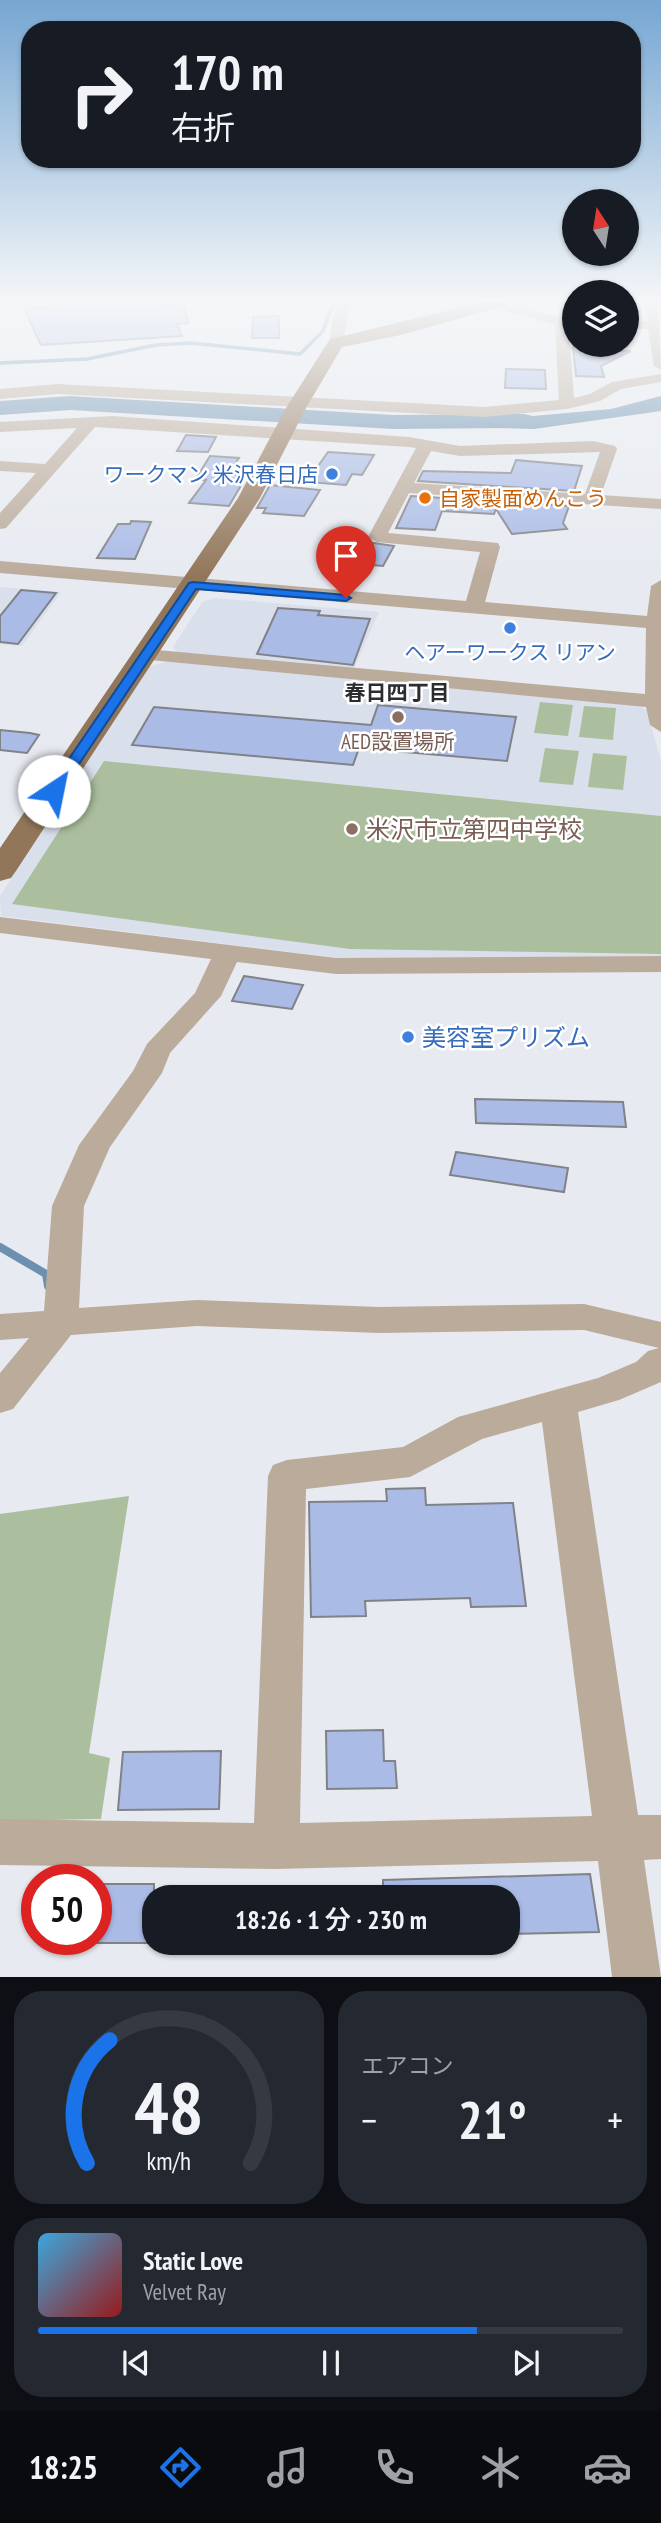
<!DOCTYPE html>
<html lang="ja">
<head>
<meta charset="utf-8">
<style>
	body { margin:0; font-family:"PT Sans Narrow","Noto Sans JP",sans-serif; background:#242831; color:#f1f3f6; height:100vh; display:flex; flex-direction:column; font-size:26px; white-space:nowrap }
	* { box-sizing:border-box; margin:0 }
	p { font-size:23px; color:#9ea1a6 }
	.icon { flex:none; width:38px; height:38px; fill:none; stroke:currentColor; stroke-width:2; stroke-linecap:round; stroke-linejoin:round }
	.map { position:relative; height:1977px; overflow:hidden }
	.panel { display:flex; flex-direction:column; gap:14px; padding:14px; background:#0d0f14; flex:1 }
	.panel>* { flex:none }
	.guide { position:absolute; left:21px; top:21px; width:620px; height:147px; border-radius:28px; box-shadow:0 2px 5px #0004; background:#171b24; color:#f1f3f6; overflow:hidden }
	.needle { width:46px; rotate:348deg }
	.tools { position:absolute; left:562px; top:189px; display:grid; gap:14px }
	.tools a { display:grid; place-items:center; width:77px; height:77px; border-radius:50%; background:#171b24; box-shadow:0 2px 5px #0004; font-size:35px }
	.speed { position:absolute; left:21px; top:1864px; display:flex; gap:14px; font-size:35px; font-weight:700; text-align:center }
	.speed>* { display:grid; place-content:center; width:91px; height:91px; border-radius:50%; background:#171b24; box-shadow:0 2px 5px #0004; line-height:1 }
	.speed .limit { border:10px solid #d22; background:#fff; color:#111 }
	.pin { position:absolute; display:grid; place-items:center; width:60px; height:60px; color:#fff; margin:-72px -30px; border-radius:50% 50% 50% 0; rotate:-45deg; box-shadow:0 0 7px #0007 }
	.pin .icon { rotate:45deg }
	.me { position:absolute; width:77px; margin:-38px; rotate:34deg; stroke-linejoin:round; filter:drop-shadow(0 0 5px #0008) }
	.turn { display:flex; align-items:center; gap:24px; height:147px; padding:0 35px; font-size:32px }
	.turn .icon { width:91px; height:91px; stroke-width:2.5 }
	.turn b { display:block; font-size:49px; line-height:60px }
	.big { font-size:52px; font-weight:600; line-height:1.1 }
	.panel .widget { flex:1; display:flex; flex-direction:column; justify-content:center; gap:10px; min-width:0; padding:0 24px; border-radius:28px; background:#242831 }
	.panel .dial { align-items:center; gap:0 }
	.dial svg { height:182px; overflow:visible; fill:none; stroke:#363941; stroke-width:7; stroke-linecap:round; text-anchor:middle }
	.dial text { fill:#f1f3f6; stroke:none }
	.song { display:flex; align-items:center; gap:21px }
	.cover { width:84px; height:84px; border-radius:10px; background:linear-gradient(135deg,hsl(200 70% 55%),hsl(0 70% 35%)) }
	.played { height:7px; border-radius:4px; background:linear-gradient(90deg,#1a73e8 75%,#363941 75%) }
	.keys { display:flex; justify-content:space-around; direction:ltr }
	.heat { display:flex; justify-content:space-between; align-items:center; font-size:38px; direction:ltr }
	.panel .tiles { flex:1; display:grid; gap:14px; grid-template-columns:1fr 1fr }
	.widget:last-child { grid-column:span 2 }
	.trip { position:absolute; left:142px; top:1885px; width:378px; height:70px; border-radius:28px; background:#171b24; box-shadow:0 2px 5px #0004; font-weight:600; line-height:70px; text-align:center }
	.dock { display:flex; height:112px; justify-content:space-around; align-items:center; background:#090b0e; color:#9ea1a6 }
	.dock .icon { width:49px; height:49px }
	.dock .on { color:#1a73e8 }
	.dock b { font-size:32px; color:#f1f3f6 }
	.map>svg:first-child { display:block }
</style>
</head>
<body>
<div class="map">
<svg width="661" height="1977" viewBox="0 0 661 1977">
	<rect width="100%" height="100%" fill="#e7eaf0"/>
	<path fill="#dadfec" d="M0 587 61 592 22 646 0 644Z
		M215 598 379 612 353 671 179 655 173 647 202 602Z
		M170 661 634 703 647 710 661 761V958L347 959 1 916 0 896 149 666Z"/>
	<path fill="#abbf9e" d="M540 702 573 705 568 736 534 733Z
		M584 706 616 708 613 740 579 737Z
		M545 748 579 751 573 785 539 782Z
		M593 753 627 756 623 790 588 787Z
		M104 761 661 816V954L350 949 12 904Z
		M129 1496 89 1753 110 1758 101 1819 0 1821V1514Z"/>
	<path fill="#6b90b0" d="M661 396V411L534 429 422 426 611 409Z"/>
	<g fill="none" stroke-linecap="round" stroke-linejoin="round">
		<path stroke="#6b90b0" stroke-width="3.5" d="M0 363 87 359 156 345 191 343 300 354 323 331 334 301"/>
		<path stroke="#6b90b0" stroke-width="8" d="M0 1247 46 1274 48 1286"/>
		<path fill="#6b90b0" fill-rule="evenodd" d="M70 396 393 415 524 414 533 416 536 421 533 426 524 428 393 429 70 410 0 415V401Z"/>
	</g>
	<path fill="#aabbe6" stroke="#808288" stroke-width="2" d="M61 301H159V305L183 304 188 323 177 324 182 336 41 345 24 309 62 306Z
		M279 316V338H252L253 317Z
		M573 347H594L595 351H631L601 366 604 377 576 376Z
		M506 369 545 370 546 389 505 388Z
		M186 435 216 437 208 452 177 451Z
		M328 452 374 455 362 475 352 474 346 485 307 482Z
		M210 456 239 458 228 474 245 475 240 482H243L229 506 189 503 206 480H195Z
		M516 460 582 466 574 491 418 481 423 471 511 473Z
		M270 485 320 490 304 516 263 513 266 508H257Z
		M411 496 569 506 563 523 567 529 512 534 496 509 494 514 442 511 435 530 396 528Z
		M131 521 151 522 135 559 97 558 118 524H130Z
		M361 541 394 546 383 566 349 563Z
		M21 590 56 593 18 644 0 642V616Z
		M278 608 320 611 318 615 370 619 353 665 257 654Z
		M378 705 516 717 507 761 359 748 353 765 132 745 154 707 371 725Z
		M0 730 30 733 39 735 27 753 0 750Z
		M244 976 303 985 292 1009 232 1001Z
		M475 1099 623 1102 626 1127 476 1123Z
		M456 1152 568 1168 564 1192 450 1175Z
		M425 1488 426 1505 513 1503 526 1606 471 1607 470 1598 365 1601 366 1616 311 1617 309 1502 387 1501 386 1489Z
		M383 1730 384 1761H395L397 1788 327 1789 326 1731Z
		M221 1751 219 1809 118 1810 123 1752Z
		M590 1874 599 1932 508 1934V1897H383V1880Z
		M96 1884H154V1943H96Z"/>
	<g fill="none" stroke-linecap="round" stroke-linejoin="round">
		<path fill="#bbab9b" fill-rule="evenodd" d="M0 301H10L0 305Z
			M336 301H350L343 343 336 347 329 343Z
			M489 301 574 320V328H569L574 398 590 394 612 382 661 374V382L621 389 600 401 567 409 484 417 58 394 0 399V389L58 384 484 407 559 400 555 325 489 306Z
			M644 301H658L661 370 654 366 648 329H626V321H647Z
			M112 416 409 437 460 446 593 441 615 446 617 449 601 495 661 499V509L409 493 388 533 498 543 500 547 485 602 647 616 651 586 661 580V732L650 725 646 707 139 659 136 655 146 649 645 694 646 628 0 573V561L466 601 480 552 377 542 368 537 416 448 409 447 95 427 6 528 0 529V513L36 473 0 471V461L45 464 77 428 0 432V422ZM431 451 460 456 600 452 585 494 414 483Z
			M0 917 336 958 661 956V972L336 974 237 962 221 996 170 1053 162 1073 110 1147 84 1206 79 1308 197 1300 379 1307 584 1304 661 1322V1382L619 1400 578 1412 638 1815H661V1859L644 1860 661 1977H612L598 1861 276 1869 0 1865V1819L254 1823 268 1476 273 1465 287 1460 403 1447 458 1417 598 1378 636 1362 648 1351 659 1348 584 1330 379 1333 197 1326 71 1335 13 1409 0 1413V1373L29 1338 0 1340V1314L44 1311 52 1206 79 1145 133 1071 147 1044 195 993 211 959 0 933ZM542 1422 592 1816 300 1823 306 1489 410 1477 482 1439Z"/>
		<path fill="#927659" fill-rule="evenodd" d="M487 301H512L510 304 401 335 342 347 306 408 260 498 16 871 11 878 0 881V848L238 498 286 408 330 339Z"/>
	</g>
	<linearGradient id="sky" x2="0" y2="1"><stop stop-color="#76a6d2"/><stop offset="0.52" stop-color="#f4f6f8"/><stop offset="1" stop-color="#f4f6f8" stop-opacity="0"/></linearGradient>
	<rect width="661" height="577" fill="url(#sky)"/>
	<path fill="#1a73e8" stroke="#114b97" stroke-width="2" d="M193 582 346 595 351 598 346 601 196 589 59 794H49L47 791 189 583Z"/>
	<g fill="#3f7fe0" stroke="#fff" stroke-width="2.5">
		<circle cx="332" cy="474" r="7"/>
		<circle cx="510" cy="628" r="7"/>
		<circle cx="408" cy="1037" r="7"/>
	</g>
	<circle fill="#e8710a" stroke="#fff" stroke-width="2.5" cx="425" cy="498" r="7"/>
	<g fill="#8d6e63" stroke="#fff" stroke-width="2.5">
		<circle cx="398" cy="717" r="7"/>
		<circle cx="352" cy="829" r="7"/>
	</g>
	<g text-anchor="middle" dominant-baseline="central" stroke-width="5" stroke-linejoin="round" paint-order="stroke">
		<g font-size="21" fill="#366cbe" stroke="#fff" text-anchor="end">
			<text x="318" y="474">ワークマン 米沢春日店</text>
			<text x="510" y="652" text-anchor="middle">ヘアーワークス リアン</text>
		</g>
		<g font-size="21" fill="#c56008" stroke="#fff" text-anchor="start">
			<text x="439" y="498">自家製面めんこう</text>
		</g>
		<g font-size="21" font-weight="bold" fill="#2c2d30" stroke="#fff">
			<text x="397" y="692">春日四丁目</text>
		</g>
		<g font-size="21" fill="#785e54" stroke="#fff">
			<text x="398" y="741">AED設置場所</text>
		</g>
		<g font-size="24" fill="#785e54" stroke="#fff" text-anchor="start">
			<text x="366" y="829">米沢市立第四中学校</text>
		</g>
		<g font-size="24" fill="#366cbe" stroke="#fff" text-anchor="start">
			<text x="422" y="1037">美容室プリズム</text>
		</g>
	</g>
</svg>
<div class="tools">
<a><svg class="needle" viewBox="-14 -14 28 28"><path d="M0-13l5 13h-10z" fill="#e53935"/><path d="M0 13l5-13h-10z" fill="#9ea1a6"/></svg></a>
<a><svg class="icon" aria-label="layers" viewBox="0 0 24 24"><path d="M12 4l9 5-9 5-9-5zM3 14l9 5 9-5"/></svg></a>
</div>
<div class="speed"><div class="limit">50</div></div>
<div class="pin" style="left:346px;top:598px;background:#d93025"><svg class="icon" aria-label="arrive" viewBox="0 0 24 24"><path d="M6 21V4h12l-3 4 3 4H6"/></svg></div>
<svg class="me" style="left:54px;top:791px" viewBox="-20 -20 40 40"><circle r="19" fill="#fff"/><path d="M0-13L10 11 0 6-10 11z" fill="#1a73e8"/></svg>
<div class="trip">18:26 · 1 分 · 230 m</div>
<div class="guide">
<div class="turn"><svg class="icon" aria-label="right" viewBox="0 0 24 24"><path d="M7 20v-9h11M14 6l5 5-5 5"/></svg><div><b>170 m</b>右折</div></div>
</div>
</div>
<section class="panel">
<div class="tiles">
<div class="widget dial"><svg viewBox="0 0 100 80">
<path d="M14 69A42 42 0 1 1 86 69"/>
<path d="M14 69A42 42 0 0 1 24 15" stroke="#1a73e8"/>
<text x="50" y="56" font-size="32" font-weight="700">48</text>
<text x="50" y="72" font-size="11">km/h</text>
</svg></div>
<div class="widget"><p>エアコン</p>
<div class="heat"><a>−</a><b class="big">21°</b><a>+</a></div>
</div>
<div class="widget">
<div class="song"><i class="cover"></i><div><b>Static Love</b><p>Velvet Ray</p></div></div>
<div class="played"></div>
<div class="keys"><svg class="icon" aria-label="previous" viewBox="0 0 24 24"><path d="M18 5L8 12l10 7zM5 5v14"/></svg><svg class="icon" aria-label="pause" viewBox="0 0 24 24"><path d="M8 5v14M16 5v14"/></svg><svg class="icon" aria-label="next" viewBox="0 0 24 24"><path d="M6 5l10 7-10 7zM19 5v14"/></svg></div>
</div>
</div>
</section>
<nav class="dock">
<b>18:25</b>
<svg class="icon on" aria-label="directions" viewBox="0 0 24 24"><path d="M12 3l9 9-9 9-9-9zM9 14v-3h6M13 9l2 2-2 2"/></svg>
<svg class="icon" aria-label="music" viewBox="0 0 24 24"><path d="M9 18V5l10-2v13"/><circle cx="6" cy="18" r="3"/><circle cx="16" cy="16" r="3"/></svg>
<svg class="icon" aria-label="phone" viewBox="0 0 24 24"><path d="M5 4h4l2 5-3 2q2 4 5 5l2-3 5 2v4C11 20 4 13 5 4z"/></svg>
<svg class="icon" aria-label="climate" viewBox="0 0 24 24"><path d="M12 3v18M4 7l16 10M4 17L20 7"/></svg>
<svg class="icon" aria-label="car" viewBox="0 0 24 24"><path d="M5 17H2v-5l4-1 3-4h7l3 4 3 1v5h-3M9 17h6M6 11h13"/><circle cx="7" cy="17" r="2"/><circle cx="17" cy="17" r="2"/></svg>
</nav>
</body>
</html>
